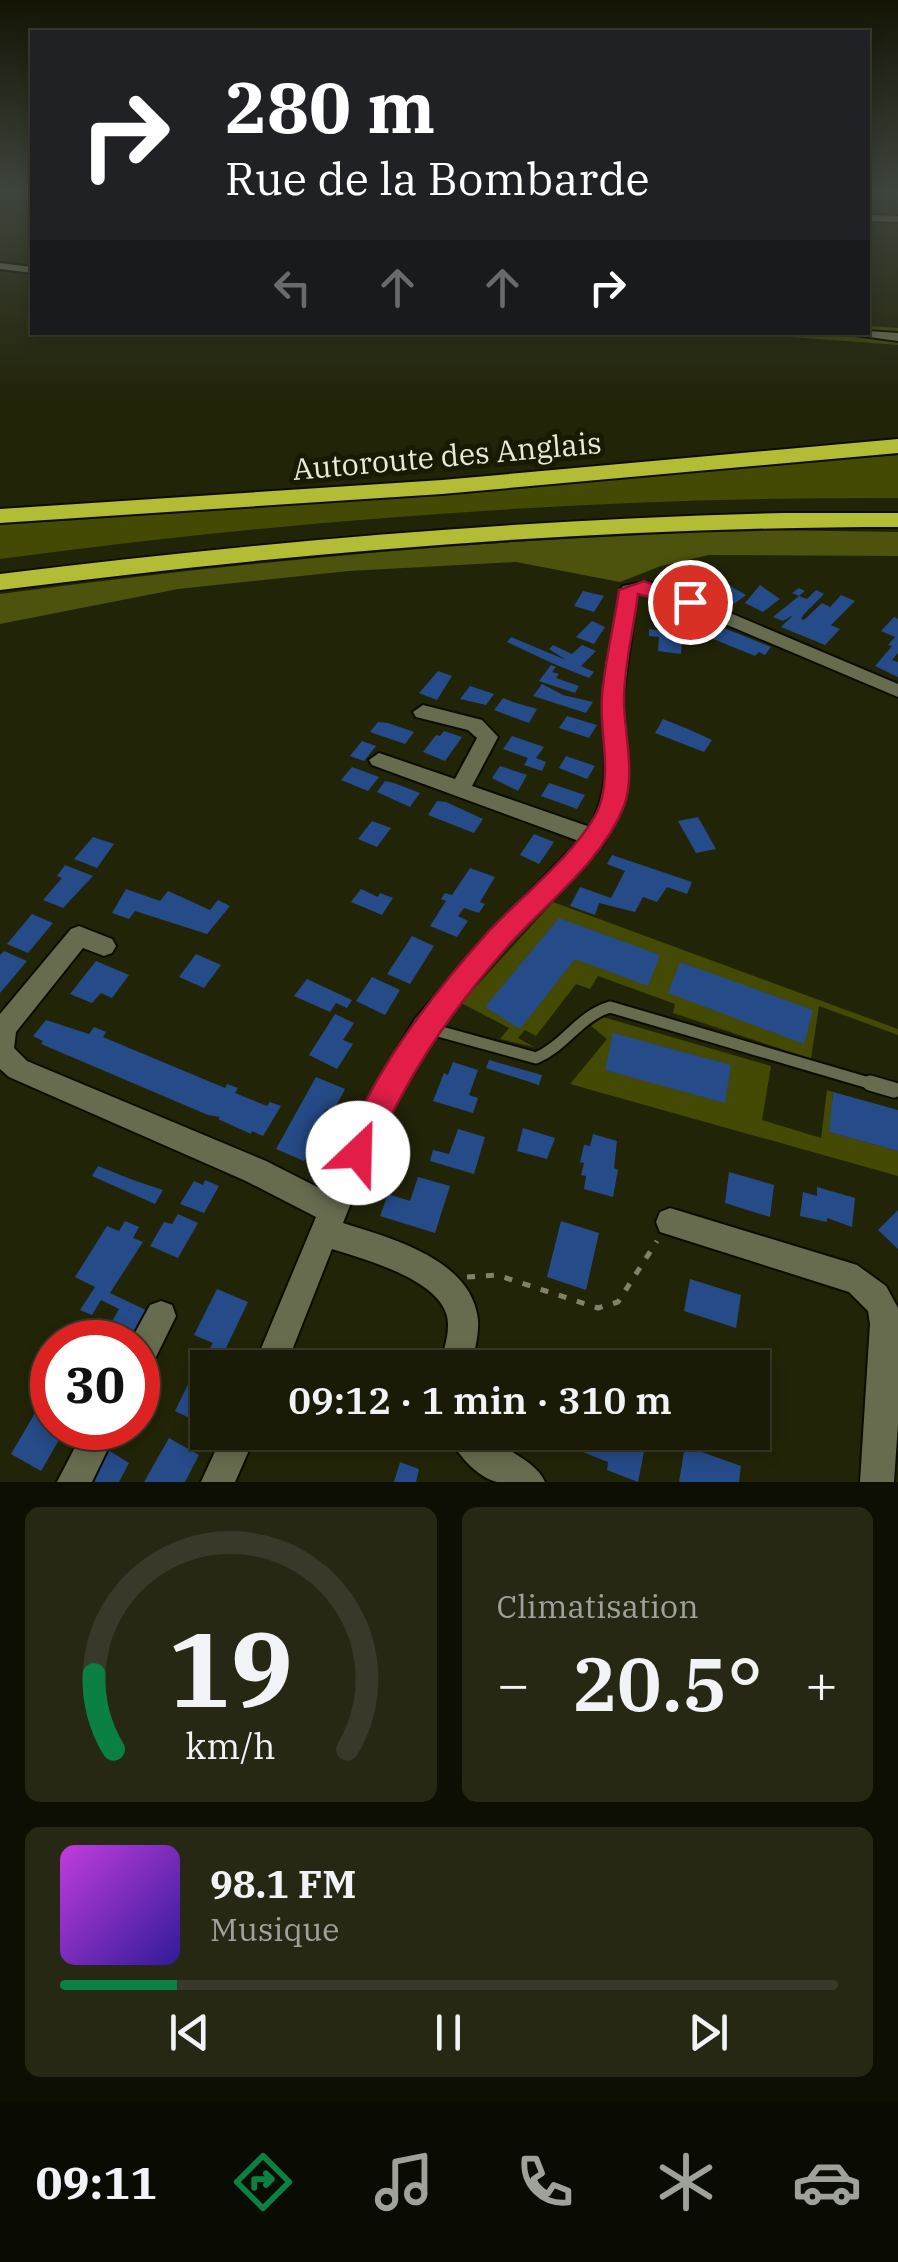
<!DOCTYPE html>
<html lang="fr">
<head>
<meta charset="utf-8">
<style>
	body { margin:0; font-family:"IBM Plex Serif",serif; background:#272814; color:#f1f3f6; height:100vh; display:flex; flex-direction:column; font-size:38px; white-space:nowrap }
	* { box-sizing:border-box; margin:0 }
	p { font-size:32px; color:#9fa19b }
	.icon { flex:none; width:55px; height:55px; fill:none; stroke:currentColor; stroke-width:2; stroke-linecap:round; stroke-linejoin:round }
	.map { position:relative; height:1482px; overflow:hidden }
	.sheet { display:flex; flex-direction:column; gap:25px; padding:25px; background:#0e0f03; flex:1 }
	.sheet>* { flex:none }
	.guide { position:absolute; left:30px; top:30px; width:840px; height:305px; border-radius:0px; box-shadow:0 5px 15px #0003,0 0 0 2px #383928; background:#202124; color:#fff; overflow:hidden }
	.speed { position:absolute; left:30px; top:1320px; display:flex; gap:20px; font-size:50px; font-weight:700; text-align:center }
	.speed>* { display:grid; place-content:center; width:130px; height:130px; border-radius:50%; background:#1a1b06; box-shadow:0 5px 15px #0003,0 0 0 2px #383928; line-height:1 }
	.speed .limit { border:15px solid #d22; background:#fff; color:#111 }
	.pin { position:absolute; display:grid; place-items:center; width:85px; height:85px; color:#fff; margin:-42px; border:5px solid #fff; border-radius:50%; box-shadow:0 2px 10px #0007 }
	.me { position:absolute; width:110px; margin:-55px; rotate:24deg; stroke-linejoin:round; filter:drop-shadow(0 0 8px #0008) }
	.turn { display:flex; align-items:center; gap:35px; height:210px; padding:0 30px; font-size:45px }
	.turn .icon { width:130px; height:130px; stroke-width:2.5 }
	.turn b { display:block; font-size:70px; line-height:85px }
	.lanes { display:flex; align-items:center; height:95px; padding:0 30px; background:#0003; justify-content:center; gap:50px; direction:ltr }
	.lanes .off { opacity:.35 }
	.big { font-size:75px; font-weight:600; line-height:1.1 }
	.sheet .card { flex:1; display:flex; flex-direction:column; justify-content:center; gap:15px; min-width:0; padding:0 35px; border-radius:15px; background:#272814 }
	.sheet .dial { align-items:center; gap:0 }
	.dial svg { height:260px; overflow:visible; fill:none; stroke:#383928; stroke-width:7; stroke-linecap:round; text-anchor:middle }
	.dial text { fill:#f1f3f6; stroke:none }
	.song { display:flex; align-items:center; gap:30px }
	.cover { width:120px; height:120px; border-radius:15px; background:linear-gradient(135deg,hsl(290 70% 55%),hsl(250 70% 35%)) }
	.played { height:10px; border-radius:5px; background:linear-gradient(90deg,#0b8043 15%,#383928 15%) }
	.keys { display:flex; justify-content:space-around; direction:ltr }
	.heat { display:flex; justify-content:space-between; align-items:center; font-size:55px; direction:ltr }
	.sheet .tiles { flex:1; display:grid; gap:25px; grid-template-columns:1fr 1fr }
	.card:last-child { grid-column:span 2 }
	.trip { position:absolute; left:190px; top:1350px; width:580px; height:100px; border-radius:0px; background:#1a1b06; box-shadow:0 5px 15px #0003,0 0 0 2px #383928; font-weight:600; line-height:100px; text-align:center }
	.menu { display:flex; height:160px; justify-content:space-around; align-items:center; background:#0a0b02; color:#9fa19b }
	.menu .icon { width:70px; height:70px }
	.menu .selected { color:#0b8043 }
	.menu b { font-size:45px; color:#f1f3f6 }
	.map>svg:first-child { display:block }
</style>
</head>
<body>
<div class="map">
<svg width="898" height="1482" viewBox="0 0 898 1482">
	<rect width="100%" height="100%" fill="#222408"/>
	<path fill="#444903" d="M868 326 898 328V345L740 333 868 332Z
		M898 455V498C599 497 297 519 0 559V525L424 496Z
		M553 902 898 1029V1035L819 1006 811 1059 673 1013 675 1004 598 976 590 989 576 984 536 1036 525 1030 518 1038 534 1047 500 1039 509 1028 461 1003Z
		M603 1017 771 1066 762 1120 821 1138 827 1090 833 1092 830 1132 898 1151V1176L570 1084 607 1039 591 1026Z"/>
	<path fill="#4d520c" d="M768 530 898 532V556L709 555 661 566 620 582 516 562 349 571 178 589 0 624V594C255 560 510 537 768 530Z"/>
	<path fill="#254b88" d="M680 566 708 580 694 590 667 575Z
		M717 580 732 587 746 595 734 604 703 591Z
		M760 585 780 599 763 612 745 603Z
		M799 588 805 591 799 596 807 599 816 590 824 594 804 614 801 619 804 620 822 603 830 607 841 595 855 601 831 625 840 629 825 645 781 627 793 615 783 621 773 617 799 596 792 593Z
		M583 591 604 596 594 612 574 606Z
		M894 617 898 619V653L892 660 898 662V677L875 666 892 646 888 645 895 637 881 631Z
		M592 621 605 627 594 644 576 637Z
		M707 622 739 634 771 647 765 655 759 652 755 656 701 634Z
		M672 627 683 629 681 654 658 651 659 637 649 636V629L671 632Z
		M511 637 566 660 549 649 553 645 572 654 582 645 596 651 581 666 594 672 589 678 554 664 507 642Z
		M551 665 556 667 552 672 559 674 556 678 579 686 575 693 539 681Z
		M438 671 452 676 437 700 419 693Z
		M542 684 563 695 593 702 586 713 533 696Z
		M470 686 494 694 486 705 460 699Z
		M503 698 513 702 537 709 529 723 494 710Z
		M567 716 597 725 589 738 559 728Z
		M663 719 688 729 712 740 704 752 655 733Z
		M378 722 388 723 414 732 405 744 370 732Z
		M444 731 462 737 445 761 423 752 436 735 440 736Z
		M512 736 544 747 536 758 546 762 542 771 524 765 528 758 503 749Z
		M362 741 376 746 364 761 350 756Z
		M566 756 595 766 587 779 559 768Z
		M500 766 527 775 518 791 492 778Z
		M352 767 379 777 368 791 341 780Z
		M385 781 394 783 420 793 410 807 377 792Z
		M549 783 585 795 577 809 541 796Z
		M437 801 446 802 483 819 474 833 428 815Z
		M698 817 716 849 696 853 678 821Z
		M372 821 391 828 377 847 358 839Z
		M534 834 554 842 539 864 520 855Z
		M93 837 114 844 97 868 74 859Z
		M612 855 692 882 687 894 667 887 657 902 643 897 635 912 599 903 595 915 570 906 580 887 611 898 625 871 607 864Z
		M65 865 93 876 63 908 43 900 62 878 57 876Z
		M470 868 495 877 480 902 485 904 479 913 464 908 458 916 468 921 457 937 430 926 446 901 441 899 445 893 452 895Z
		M126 889 160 901 168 891 210 910 218 900 230 906 207 934 135 911 129 919 112 913Z
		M361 889 378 897 380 893 393 898 382 915 351 902Z
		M32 914 53 923 28 953 7 944Z
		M559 918 660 955 648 986 575 959 520 1029 485 1007Z
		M412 936 434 946 410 984 387 974Z
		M4 951 27 961 0 993V955Z
		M196 954 221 965 204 988 179 977Z
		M96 961 129 975 112 998 101 993 92 1003 70 994Z
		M680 962 813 1010 804 1044 668 993Z
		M372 977 400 990 385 1015 356 1001Z
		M307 979 352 1000 347 1008 336 1003 330 1012 294 996Z
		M335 1014 354 1023 343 1040 353 1044 337 1069 309 1055Z
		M46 1020 89 1034 94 1027 106 1032 103 1037 134 1050 225 1088 227 1084 238 1088 235 1093 267 1106 270 1102 281 1106 263 1136 252 1131 251 1134 218 1119 220 1117 208 1115 41 1044 43 1041 33 1036Z
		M613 1033 731 1065 725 1103 605 1070Z
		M489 1060 542 1075 539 1085 486 1068Z
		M453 1062 478 1070 469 1095 478 1098 473 1113 433 1101 444 1073 448 1075Z
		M316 1077 345 1089 333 1112 326 1109 316 1126 323 1128 304 1161 276 1149Z
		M833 1092 898 1110V1151L829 1132Z
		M523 1128 555 1138 547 1159 517 1151Z
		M458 1129 485 1137 474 1174 430 1161 433 1150 449 1154Z
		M593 1134 617 1141 614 1168 618 1170 613 1197 584 1189 586 1176 581 1175 584 1163 580 1162 584 1145 590 1146Z
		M98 1166 133 1180 163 1190 155 1204 92 1176Z
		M729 1172 774 1185 770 1217 725 1203Z
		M418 1177 450 1186 435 1233 380 1216 388 1194 410 1201Z
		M205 1180 219 1186 204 1213 180 1204 194 1181 203 1185Z
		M817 1187 855 1198 852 1227 827 1218V1222L800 1216 803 1192 817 1196Z
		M898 1210V1249L878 1230Z
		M178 1214 198 1223 178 1258 150 1246 164 1222 172 1224Z
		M125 1221 139 1227 133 1238 143 1242 110 1293 148 1311 130 1342H90L86 1341 100 1318 111 1323 119 1309 101 1300 92 1315 80 1310 95 1287 75 1277 107 1226 119 1231Z
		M561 1221 599 1233 586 1290 547 1277Z
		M690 1279 741 1295 736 1328 684 1311Z
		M217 1289 248 1302 226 1348 235 1352 227 1368H208L206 1426 175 1411 200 1360 203 1361 213 1343 194 1335Z
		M38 1408 52 1415V1428H66L41 1471 11 1454Z
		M577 1432H648L638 1482 607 1470 608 1462 573 1448Z
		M169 1438 199 1455 185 1482H144Z
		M685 1446 741 1466 739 1482H679Z
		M105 1448 129 1463 119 1482H85Z
		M400 1462 419 1469 416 1482H394Z"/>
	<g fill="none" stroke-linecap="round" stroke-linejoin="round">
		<g stroke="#0c0d00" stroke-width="15">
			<path id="lane-far1" d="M427 1028 536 1058C565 1046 579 1016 610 1007L879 1086"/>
		</g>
		<g stroke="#0c0d00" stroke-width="19">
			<path id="lane" d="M870 1083 894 1090"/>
		</g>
		<g stroke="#0c0d00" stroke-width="4">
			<path id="street" d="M868 215 898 216V222L868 221Z
				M0 263 32 267V273L0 269Z
				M868 331 898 333V341L833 332Z
				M645 582 664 585 898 684V697L654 594H637L623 697 627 761 624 803 603 844 507 945 433 1035 380 1130 343 1223C390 1238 472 1259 478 1320 479 1336 474 1352 471 1368H439C443 1352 452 1329 446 1313 434 1278 364 1259 332 1249L285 1368H253L316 1217 246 1181 9 1077 0 1069V1014L71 929 79 926 112 939 116 946 112 953 104 956 83 948 16 1032 14 1048 27 1061 266 1161 327 1192 359 1114 415 1019 491 931 579 841 372 765 369 760 379 753 455 779 477 738 468 730 416 717 413 712 423 705 482 720 498 737 472 786 590 827C614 781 602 747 603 698 605 662 615 625 620 590L623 586Z
				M670 1208 857 1265 886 1286 898 1308V1424L894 1482H860L870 1324 868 1311 849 1292 660 1232 656 1222 660 1212Z
				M161 1301 172 1305 176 1316 149 1371 138 1376V1342H130L150 1305Z
				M85 1428H118L92 1482H57Z
				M224 1432H257L235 1482H201Z
				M447 1432H486C503 1451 536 1460 545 1482 530 1482 511 1482 497 1482 476 1477 454 1451 447 1432Z"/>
		</g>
		<g stroke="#0c0d00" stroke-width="4">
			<path id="highway" d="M898 439V453L442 494 0 523V509L442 480Z
				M785 513H898V527C597 527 299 552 0 590V574C261 542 522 519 785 513Z"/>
		</g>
		<path stroke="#80836c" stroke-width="5" stroke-dasharray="8 11" stroke-linecap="butt" d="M467 1277 497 1275 598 1308 618 1302 657 1241"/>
		<use href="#lane-far1" stroke="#686c4e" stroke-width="11"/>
		<use href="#lane" stroke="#686c4e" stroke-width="15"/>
		<use href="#street" fill="#686c4e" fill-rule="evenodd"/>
		<use href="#highway" fill="#b2bc34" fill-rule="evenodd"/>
	</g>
	<linearGradient id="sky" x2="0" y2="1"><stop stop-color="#131404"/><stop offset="0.48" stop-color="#3e453d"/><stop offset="1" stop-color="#3e453d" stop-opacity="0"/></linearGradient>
	<rect width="898" height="399" fill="url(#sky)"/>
	<path fill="#e11d48" stroke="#92132f" stroke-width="2.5" d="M644 581 700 602 690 608 638 594C634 628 624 665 624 700 624 733 636 774 624 806 602 862 547 902 508 946 446 1017 406 1077 369 1163L358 1168 347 1163 342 1153C375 1069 428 999 488 932 517 900 591 841 601 801 611 766 599 730 602 695 605 660 614 625 619 590Z"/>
	<g text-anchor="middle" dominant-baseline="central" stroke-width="10" stroke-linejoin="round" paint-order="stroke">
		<g font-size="30" fill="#e8ebda" stroke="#181b01">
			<text transform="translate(447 455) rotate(-5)">Autoroute des Anglais</text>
		</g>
	</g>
</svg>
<div class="speed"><div class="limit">30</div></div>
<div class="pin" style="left:690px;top:602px;background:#d93025"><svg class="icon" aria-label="arrive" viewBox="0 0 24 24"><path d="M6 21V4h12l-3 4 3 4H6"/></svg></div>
<svg class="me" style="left:358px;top:1153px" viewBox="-20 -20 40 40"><circle r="19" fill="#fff"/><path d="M0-13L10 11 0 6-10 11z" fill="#e11d48"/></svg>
<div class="trip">09:12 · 1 min · 310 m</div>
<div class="guide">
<div class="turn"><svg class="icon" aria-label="right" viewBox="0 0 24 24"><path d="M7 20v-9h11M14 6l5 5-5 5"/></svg><div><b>280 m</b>Rue de la Bombarde</div></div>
<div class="lanes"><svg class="icon off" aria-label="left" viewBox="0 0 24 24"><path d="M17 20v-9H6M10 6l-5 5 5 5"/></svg><svg class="icon off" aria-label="ahead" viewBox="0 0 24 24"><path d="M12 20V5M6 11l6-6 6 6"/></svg><svg class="icon off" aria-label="ahead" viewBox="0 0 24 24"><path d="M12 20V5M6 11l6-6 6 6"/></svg><svg class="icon" aria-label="right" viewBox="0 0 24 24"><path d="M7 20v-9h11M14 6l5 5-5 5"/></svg></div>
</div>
</div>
<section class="sheet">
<div class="tiles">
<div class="card dial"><svg viewBox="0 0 100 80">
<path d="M14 69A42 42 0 1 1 86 69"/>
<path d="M14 69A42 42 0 0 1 8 46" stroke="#0b8043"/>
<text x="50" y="56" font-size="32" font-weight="700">19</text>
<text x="50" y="72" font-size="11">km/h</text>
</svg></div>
<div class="card"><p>Climatisation</p>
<div class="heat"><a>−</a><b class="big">20.5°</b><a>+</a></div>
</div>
<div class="card">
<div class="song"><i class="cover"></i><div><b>98.1 FM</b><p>Musique</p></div></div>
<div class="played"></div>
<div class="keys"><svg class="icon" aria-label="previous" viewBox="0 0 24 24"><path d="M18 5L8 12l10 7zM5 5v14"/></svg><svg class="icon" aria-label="pause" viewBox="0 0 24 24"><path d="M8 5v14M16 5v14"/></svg><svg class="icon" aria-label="next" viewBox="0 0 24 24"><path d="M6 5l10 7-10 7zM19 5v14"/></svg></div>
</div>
</div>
</section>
<nav class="menu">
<b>09:11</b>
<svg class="icon selected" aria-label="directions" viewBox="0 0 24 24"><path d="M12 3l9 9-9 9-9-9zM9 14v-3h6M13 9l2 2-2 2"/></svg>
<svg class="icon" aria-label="music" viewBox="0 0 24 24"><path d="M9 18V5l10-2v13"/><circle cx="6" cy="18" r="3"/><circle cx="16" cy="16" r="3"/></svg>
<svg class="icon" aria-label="phone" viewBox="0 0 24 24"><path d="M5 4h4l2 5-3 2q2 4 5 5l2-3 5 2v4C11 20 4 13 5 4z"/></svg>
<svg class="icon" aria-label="climate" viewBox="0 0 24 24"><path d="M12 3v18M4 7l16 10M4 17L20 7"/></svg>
<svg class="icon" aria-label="car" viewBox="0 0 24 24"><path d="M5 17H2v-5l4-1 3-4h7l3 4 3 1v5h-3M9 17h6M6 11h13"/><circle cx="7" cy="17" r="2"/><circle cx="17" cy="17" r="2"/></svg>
</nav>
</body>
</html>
